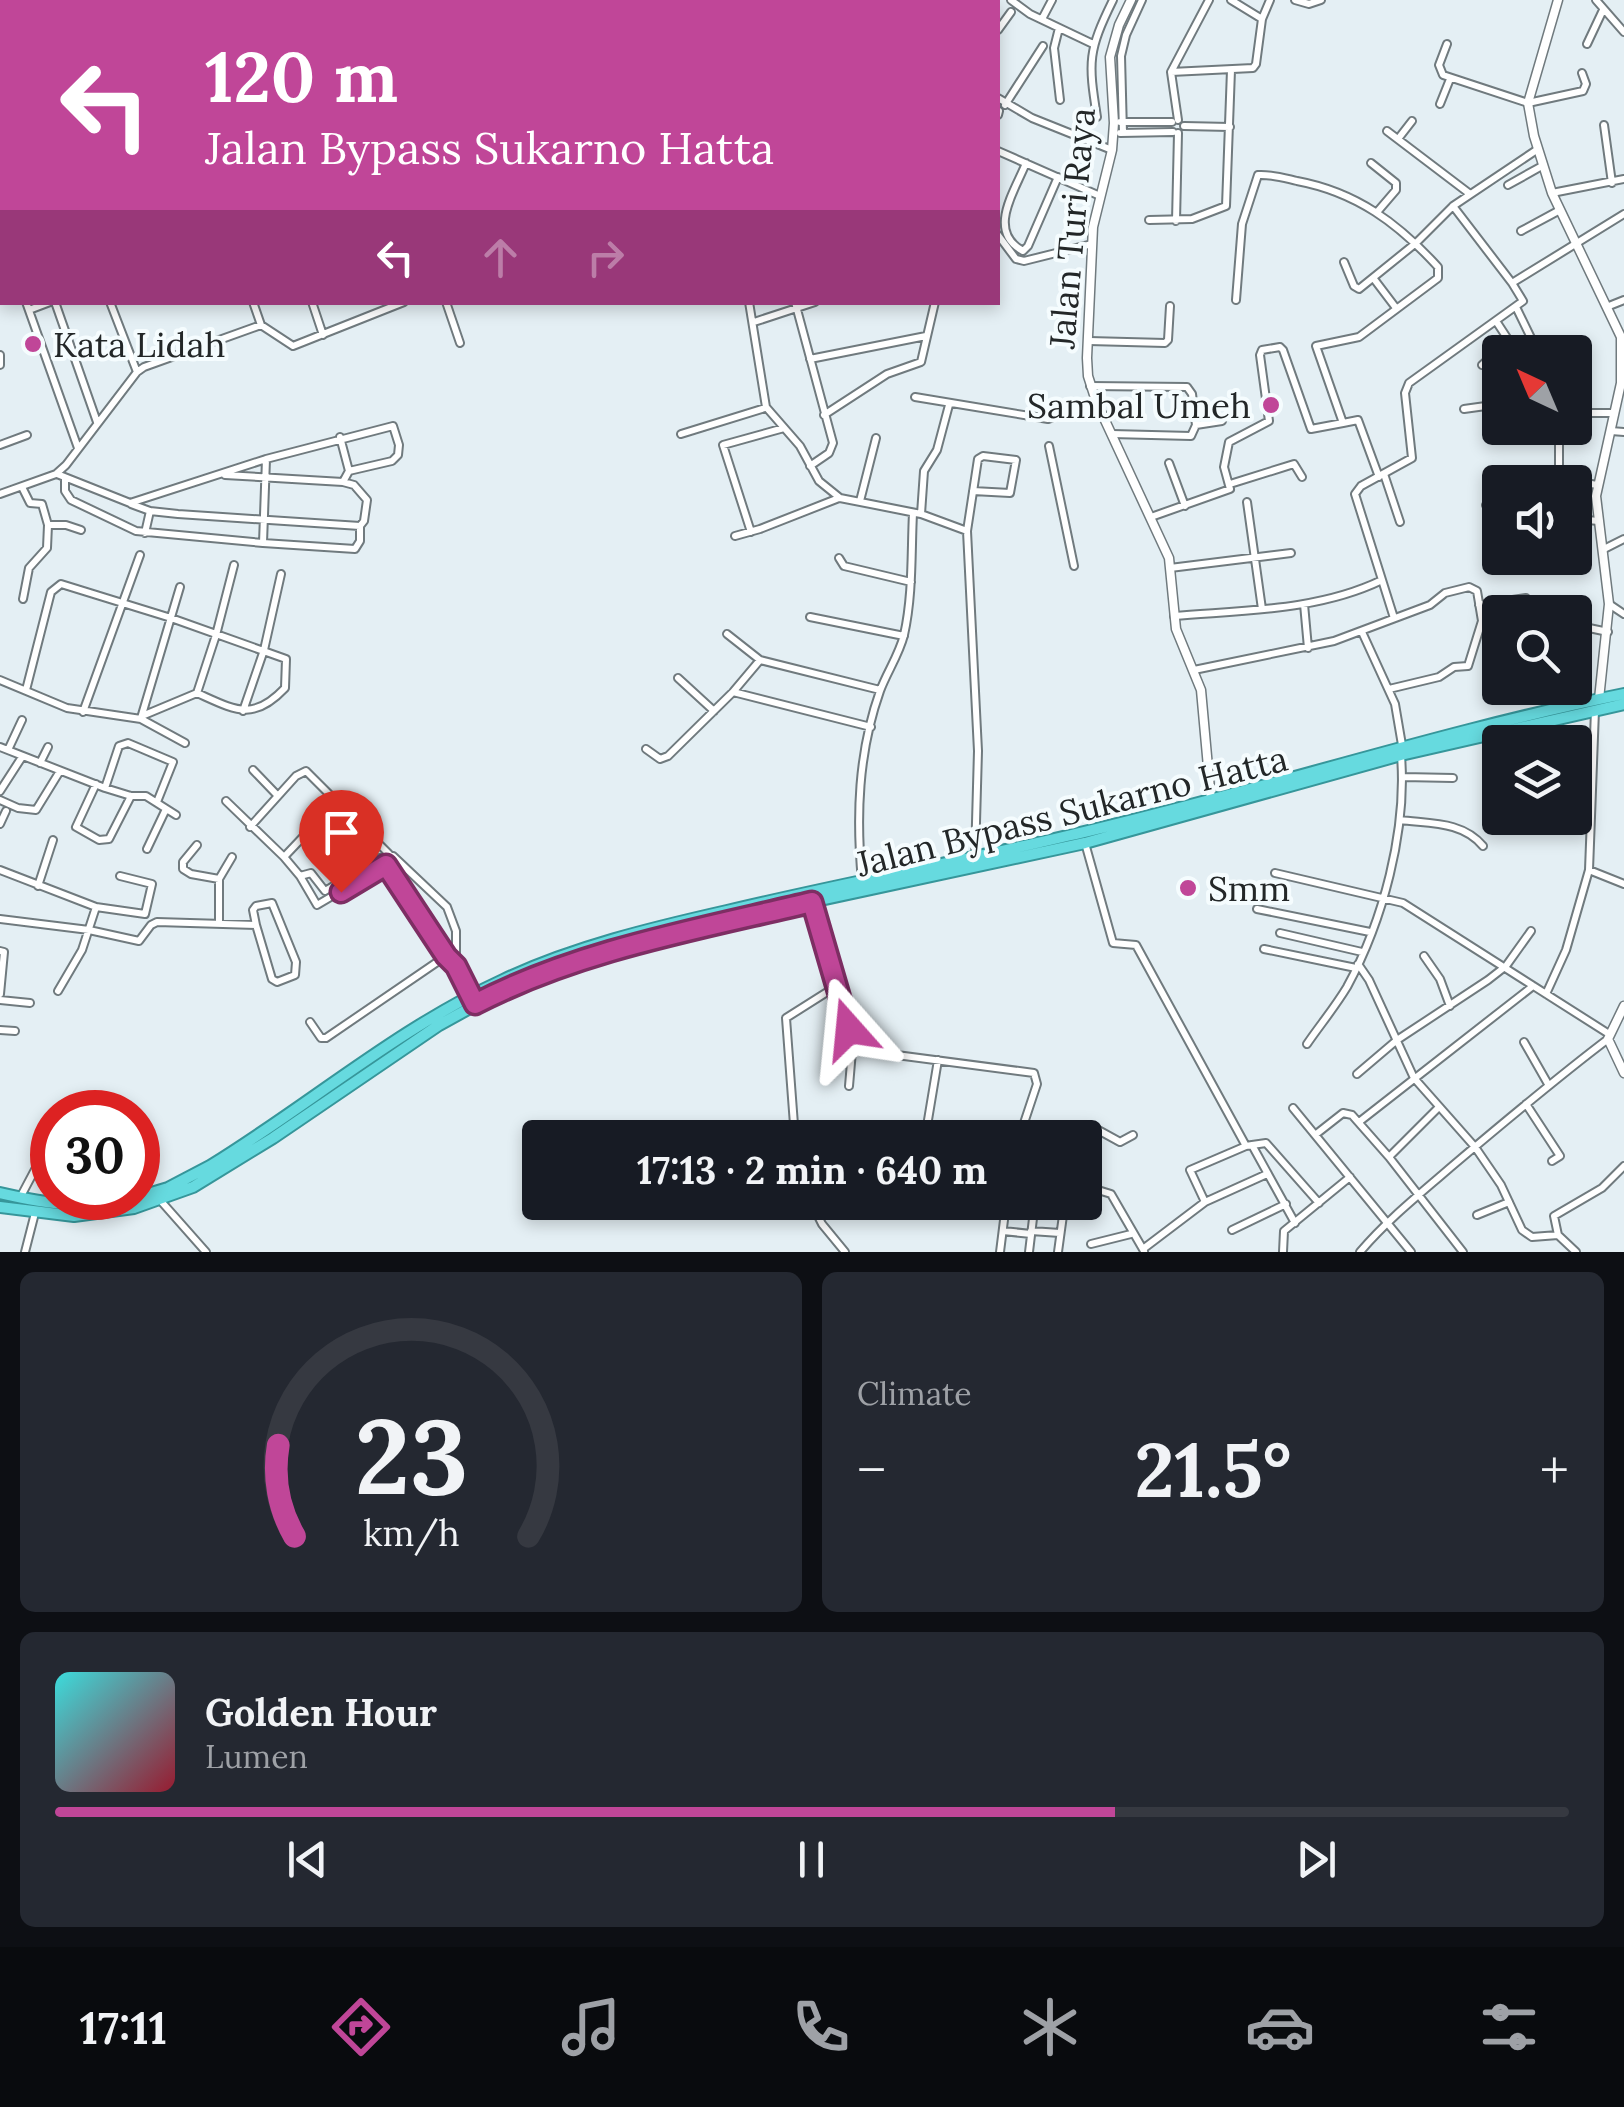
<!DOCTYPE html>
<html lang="en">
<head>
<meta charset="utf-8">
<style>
	body { margin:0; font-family:Lora,serif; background:#242831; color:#f1f3f6; height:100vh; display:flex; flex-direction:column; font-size:38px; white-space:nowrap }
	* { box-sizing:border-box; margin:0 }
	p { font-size:32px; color:#9ea1a6 }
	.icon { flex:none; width:55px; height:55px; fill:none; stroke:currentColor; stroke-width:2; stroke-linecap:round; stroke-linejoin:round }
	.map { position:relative; height:1252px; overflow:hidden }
	.drawer { display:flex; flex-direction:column; gap:20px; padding:20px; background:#0d0f14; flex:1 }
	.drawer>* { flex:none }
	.top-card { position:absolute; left:0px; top:0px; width:1000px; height:305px; box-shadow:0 5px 15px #0003; background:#c04698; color:#fff; overflow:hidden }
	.needle { width:65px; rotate:316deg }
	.buttons { position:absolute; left:1482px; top:335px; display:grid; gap:20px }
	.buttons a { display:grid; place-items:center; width:110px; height:110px; border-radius:10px; background:#171b24; box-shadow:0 5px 15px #0003; font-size:50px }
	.speed { position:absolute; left:30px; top:1090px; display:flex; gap:20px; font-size:50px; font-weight:700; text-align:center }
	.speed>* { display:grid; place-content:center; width:130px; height:130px; border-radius:50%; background:#171b24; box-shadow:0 5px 15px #0003; line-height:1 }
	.speed .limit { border:15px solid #d22; background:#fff; color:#111 }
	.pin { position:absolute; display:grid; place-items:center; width:85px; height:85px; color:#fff; margin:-102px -42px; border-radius:50% 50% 50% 0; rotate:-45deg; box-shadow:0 0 10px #0007 }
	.pin .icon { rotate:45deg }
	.me { position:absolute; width:110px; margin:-55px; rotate:342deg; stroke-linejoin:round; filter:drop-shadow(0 0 8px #0008) }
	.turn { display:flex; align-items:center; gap:35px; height:210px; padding:0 40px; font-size:45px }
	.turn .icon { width:130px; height:130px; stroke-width:2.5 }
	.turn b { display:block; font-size:70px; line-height:85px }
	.lanes { display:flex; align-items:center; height:95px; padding:0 40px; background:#0003; justify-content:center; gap:50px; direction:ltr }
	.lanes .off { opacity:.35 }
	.big { font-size:75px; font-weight:800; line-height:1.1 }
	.drawer .tile { flex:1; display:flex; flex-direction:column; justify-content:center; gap:15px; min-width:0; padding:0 35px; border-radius:15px; background:#242831 }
	.drawer .dial { align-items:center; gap:0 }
	.dial svg { height:260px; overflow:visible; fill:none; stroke:#363941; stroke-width:7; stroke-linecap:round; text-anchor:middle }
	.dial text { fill:#f1f3f6; stroke:none }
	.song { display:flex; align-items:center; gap:30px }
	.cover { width:120px; height:120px; border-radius:15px; background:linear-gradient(135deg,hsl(180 70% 55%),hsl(350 70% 35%)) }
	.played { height:10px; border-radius:5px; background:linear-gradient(90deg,#c04698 70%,#363941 70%) }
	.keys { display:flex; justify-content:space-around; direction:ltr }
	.heat { display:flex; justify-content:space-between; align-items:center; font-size:55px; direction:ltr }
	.drawer .tiles { flex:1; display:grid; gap:20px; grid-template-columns:1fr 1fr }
	.tile:last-child { grid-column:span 2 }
	.trip { position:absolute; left:522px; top:1120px; width:580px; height:100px; border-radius:10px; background:#171b24; box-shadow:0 5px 15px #0003; font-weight:800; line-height:100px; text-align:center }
	.tab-bar { display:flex; height:160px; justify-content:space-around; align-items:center; background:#090b0e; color:#9ea1a6 }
	.tab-bar .icon { width:70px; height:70px }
	.tab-bar .on { color:#c04698 }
	.tab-bar b { font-size:45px; color:#f1f3f6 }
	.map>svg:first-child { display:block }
</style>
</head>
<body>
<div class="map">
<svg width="1624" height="1252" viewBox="0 0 1624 1252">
	<rect width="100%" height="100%" fill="#e4eff4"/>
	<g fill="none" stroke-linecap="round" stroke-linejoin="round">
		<g stroke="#707a7e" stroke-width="10">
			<path id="minor" d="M413 0 415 2
				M514 0 515 2
				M779 0 781 2
				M920 0 922 2
				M1011 0 1030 14 1093 44
				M1231 0 1262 19
				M1295 0 1309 4 1321 0
				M1596 0 1624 32
				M432 2 435 0
				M531 2 537 0
				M732 2 733 0
				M1042 19 1052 0
				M1059 28 1054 48 1060 100
				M998 30 1011 12
				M1447 44 1439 65 1443 75 1528 103 1583 91 1586 84 1582 73
				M1587 44 1603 10
				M1171 72 1253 68 1256 64 1262 19 1270 0
				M998 98 1032 118 1112 150
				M1440 104 1450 79
				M1005 105 1043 46
				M998 115 999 111
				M1097 117C1088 61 1088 51 1113 0
				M1178 120 1171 72 1209 0
				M1120 122H1172
				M1604 125 1612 183
				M1184 126 1230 127
				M1387 131 1470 194
				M1120 133 1173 132
				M1123 133 1121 56 1126 35 1142 0
				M1398 139 1412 121
				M998 151 1100 196
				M1026 163C1015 191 986 231 1023 251L1028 246 1058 177
				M1371 163 1396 183V190L1378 211
				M1508 185 1542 166
				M1552 193 1624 179
				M0 204 2 203
				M1149 220 1192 219 1226 206 1231 70
				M1176 221 1178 133
				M0 231 2 237
				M1521 231 1560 210
				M998 235 1016 259 1024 261 1092 244
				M1344 262 1354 286 1359 289 1416 243 1453 206 1538 149
				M1374 279 1396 308
				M1512 283 1624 214
				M1236 300 1242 224 1258 175C1271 174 1284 178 1297 181 1356 192 1398 223 1438 267V278L1359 337 1316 346 1343 423 1358 420 1379 477
				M26 302 78 448
				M55 302 97 422
				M110 302 137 372
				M253 302 261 325
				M312 302 323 335
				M446 302 460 343
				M749 302 766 407 800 446 819 481 840 498 921 514 967 531
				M795 302 833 443 829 453 810 466
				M1609 306 1624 300
				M1516 307 1533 342
				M29 310 50 302
				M1496 321 1513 347
				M754 322 815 302
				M1089 341 1165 343 1168 340 1170 306
				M0 355V365
				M810 359 926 336
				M1482 365 1509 341
				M1090 386 1187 387 1192 394 1196 425 1222 421
				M915 397 1048 419 1096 401
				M1464 409 1500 404
				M1575 413H1614
				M824 415 887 374 921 362 935 302
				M1611 431 1624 432
				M681 434 765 408
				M1112 434 1191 436 1196 425
				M1559 444V481
				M0 445 27 435
				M1049 446 1074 566
				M266 459 263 543 355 549 360 541V526
				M1169 463 1185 506
				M57 474 130 503 266 459 393 426 399 445 398 455 392 461 349 471
				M1384 474 1400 522
				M225 475 343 482 349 471 340 437
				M65 478V491L71 500 136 531 263 543
				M1547 482 1574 481 1597 485
				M1230 484 1294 464 1302 477
				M1498 485H1500
				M22 487 30 503 42 504 48 525 47 548 29 568 23 599
				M973 491 1010 493 1016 460 983 456 978 459 967 531 978 751 975 858
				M0 494 56 474 66 465 137 372 144 367 261 325 293 346 404 302
				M860 501 876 438
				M1247 502 1262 609
				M131 504 150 511 178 514 360 526 364 521 367 500 354 485 343 482
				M1486 505 1500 509
				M921 514 924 471 937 450 949 405
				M1151 517 1230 489 1224 467 1229 442 1269 421 1260 355 1262 350 1280 347 1283 350 1311 429 1343 423
				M1575 519 1599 521
				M48 525H66L81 530
				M751 532 723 445 784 428
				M145 533 150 511
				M735 536 760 529 839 498
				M1604 549 1624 539
				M839 558 844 566 911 582
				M1170 568 1291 553
				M1304 604 1308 648
				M1609 604 1624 614
				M1479 605 1526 598
				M1174 616C1244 610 1318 611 1382 580
				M810 617 904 636
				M1394 618 1355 494 1361 486 1412 458 1405 393 1409 383 1523 301 1512 283 1453 206
				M1575 625 1608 632
				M1362 632 1395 704 1402 745
				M727 634 760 660 880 690
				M1194 670 1334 641 1430 605 1445 593 1469 587 1477 591 1482 621 1500 619
				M678 678 714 711
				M0 680 67 708 141 719 185 743
				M1389 689 1439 677 1454 667 1468 666 1482 621
				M26 690 51 592 61 584 171 618 286 659 285 688C253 722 235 710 197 693L142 716
				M733 692 871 727
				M197 693 216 635 234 565
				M243 711 264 650 281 574
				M83 712 140 555
				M141 718 180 587
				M0 747 105 788 131 796H146L176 815
				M646 749 660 759 668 756 733 692 760 660
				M8 750 22 720
				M40 763 48 747
				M253 770 278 796
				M1403 777 1453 778
				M96 784 76 827 99 840 109 839 131 796
				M105 788 119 746 128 743 173 762 157 802
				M0 791 22 757
				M0 800 18 808 36 810 60 771
				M226 801 284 857 300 876 317 905 385 865
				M1400 820C1430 824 1462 821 1483 846
				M0 824 6 811
				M250 827 296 776 306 771 389 854
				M1085 843 1113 943 1136 945 1246 1146 1252 1145 1295 1223
				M197 845 183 862V869L191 874 219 879
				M147 849 166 809
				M284 857 338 800
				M384 863 446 956 456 966 472 998
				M0 870 96 907 145 914 152 884 120 876
				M1589 870 1624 884
				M1275 873 1403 903 1609 1034
				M300 876 311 873 325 891 380 858 393 856 447 907 456 931V966
				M862 881C856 817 858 753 880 691 887 672 899 655 904 635 913 595 911 553 913 513
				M38 886 53 840
				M812 902 835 987 858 1046 866 1051 1034 1073 1037 1084 1019 1138
				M1257 909 1370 932
				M0 919 89 930 139 941 151 925 157 922 256 925 272 979 277 982 295 975 296 962 272 903 256 906 253 910 256 925
				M219 924V879L232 857
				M1280 933 1362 952
				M1264 949 1356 968
				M0 951 4 952 0 994
				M1424 956 1440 979 1450 1006
				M1358 964 1369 980 1414 1078 1475 1147 1501 1185 1522 1230 1532 1237 1558 1235
				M58 991 82 950 96 907
				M1546 994 1566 950 1589 870 1595 710
				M0 1000 30 1003
				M310 1022 321 1038H326L446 956
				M0 1030 15 1031
				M1524 1042 1548 1084
				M1307 1044C1320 1025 1335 1007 1347 987 1383 921 1407 831 1401 756
				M1357 1074 1397 1040 1488 980 1506 966 1531 931
				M849 1086 853 1039
				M1526 1104 1560 1156 1552 1161
				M1293 1108 1411 1252
				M1359 1122 1533 986
				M871 1130 979 1138
				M1315 1135 1343 1113 1352 1115 1389 1157 1463 1252
				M795 1138 786 1018 835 987
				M925 1138 938 1060
				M1252 1145 1266 1143 1319 1203
				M1085 1149 1100 1131 1120 1142 1133 1135
				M1389 1157 1438 1108
				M1085 1186 1111 1194 1144 1251
				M21 1196 39 1162 52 1161
				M160 1200 206 1252
				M811 1202 822 1224 845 1252
				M1205 1202 1190 1170 1246 1146
				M1477 1215 1509 1202
				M1232 1230 1286 1204
				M1003 1231 1031 1234
				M1031 1231 1060 1233
				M1091 1244 1131 1234
				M1143 1249 1205 1202 1267 1174
				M25 1252 35 1213
				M1000 1252 1005 1212
				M1029 1252 1034 1210
				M1058 1252 1064 1208
				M1283 1252 1284 1231 1350 1177
				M1360 1252C1387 1220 1420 1194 1451 1167 1503 1123 1554 1080 1608 1039
				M1576 1252 1558 1235 1554 1216 1602 1188 1624 1166"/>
		</g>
		<g stroke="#707a7e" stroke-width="11">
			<path id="tertiary" d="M1131 0 1119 25 1110 57 1114 123 1112 150 1093 227 1087 358 1088 376 1096 401 1169 558 1176 629 1201 690 1211 800
				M1558 0 1528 103 1534 136 1552 193 1621 337V383L1596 496 1609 604 1599 699
				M1624 1006 1608 1039 1624 1073"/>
		</g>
		<g stroke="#36969a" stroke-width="14">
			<path id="trunk" d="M0 1193C48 1204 89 1210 137 1198
				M138 1197 168 1188 210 1166C308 1106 398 1028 503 980 573 947 652 928 727 911 840 884 954 863 1067 836 1254 793 1436 732 1624 694
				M0 1207 74 1216 134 1208 193 1187 273 1138 439 1025 501 991 577 962 727 920 1085 843 1401 755 1624 704"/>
		</g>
		<use href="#minor" stroke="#fff" stroke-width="6"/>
		<use href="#tertiary" stroke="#fff" stroke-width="8"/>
		<use href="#trunk" stroke="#66dadf" stroke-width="10"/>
	</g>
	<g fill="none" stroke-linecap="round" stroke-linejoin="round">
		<g stroke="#7d2e63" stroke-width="25">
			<path id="route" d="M341 892 386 865 446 956 456 966 475 1004C579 950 699 929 812 902L849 1029"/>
		</g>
		<use href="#route" stroke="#c04698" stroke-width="18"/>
	</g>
	<g fill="#c04698" stroke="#f5fcfe" stroke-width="4">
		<circle cx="33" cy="344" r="10"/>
		<circle cx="1271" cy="405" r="10"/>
		<circle cx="1188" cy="888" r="10"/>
	</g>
	<g text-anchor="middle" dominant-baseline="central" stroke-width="8" stroke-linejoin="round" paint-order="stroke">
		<g font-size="35" fill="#232728" stroke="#f5fcfe">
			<text transform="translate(1072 228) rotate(-85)">Jalan Turi Raya</text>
			<text transform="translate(1072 811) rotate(-14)">Jalan Bypass Sukarno Hatta</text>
		</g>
		<g font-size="35" fill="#232728" stroke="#f5fcfe" text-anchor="start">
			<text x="53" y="344">Kata Lidah</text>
			<text x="1251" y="405" text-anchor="end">Sambal Umeh</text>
			<text x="1208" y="888">Smm</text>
		</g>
	</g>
</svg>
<div class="buttons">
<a><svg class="needle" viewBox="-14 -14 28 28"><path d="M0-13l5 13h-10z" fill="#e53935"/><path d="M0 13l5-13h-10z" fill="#9ea1a6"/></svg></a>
<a><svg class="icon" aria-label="sound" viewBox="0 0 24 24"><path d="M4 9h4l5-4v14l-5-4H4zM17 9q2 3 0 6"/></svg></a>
<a><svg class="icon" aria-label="search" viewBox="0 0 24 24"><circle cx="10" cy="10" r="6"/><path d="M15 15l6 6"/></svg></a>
<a><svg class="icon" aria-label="layers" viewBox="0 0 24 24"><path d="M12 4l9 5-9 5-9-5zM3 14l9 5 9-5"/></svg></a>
</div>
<div class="speed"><div class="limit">30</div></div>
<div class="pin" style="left:341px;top:892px;background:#d93025"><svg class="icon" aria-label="arrive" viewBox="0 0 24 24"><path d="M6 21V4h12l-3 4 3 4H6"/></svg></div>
<svg class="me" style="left:849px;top:1029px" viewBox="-20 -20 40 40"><path d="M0-17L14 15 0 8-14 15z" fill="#c04698" stroke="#fff" stroke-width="4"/></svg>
<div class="trip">17:13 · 2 min · 640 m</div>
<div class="top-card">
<div class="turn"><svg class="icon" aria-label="left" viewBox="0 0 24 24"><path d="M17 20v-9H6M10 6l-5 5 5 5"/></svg><div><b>120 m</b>Jalan Bypass Sukarno Hatta</div></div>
<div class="lanes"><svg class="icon" aria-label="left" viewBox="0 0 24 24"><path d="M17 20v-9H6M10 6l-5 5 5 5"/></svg><svg class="icon off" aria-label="ahead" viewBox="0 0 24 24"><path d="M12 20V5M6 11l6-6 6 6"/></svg><svg class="icon off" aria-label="right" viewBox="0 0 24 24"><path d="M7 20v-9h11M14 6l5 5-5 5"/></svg></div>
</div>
</div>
<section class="drawer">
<div class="tiles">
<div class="tile dial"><svg viewBox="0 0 100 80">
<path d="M14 69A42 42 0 1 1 86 69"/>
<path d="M14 69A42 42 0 0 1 9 41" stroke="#c04698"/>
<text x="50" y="56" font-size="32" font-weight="700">23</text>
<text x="50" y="72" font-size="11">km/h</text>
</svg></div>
<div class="tile"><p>Climate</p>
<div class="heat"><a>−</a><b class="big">21.5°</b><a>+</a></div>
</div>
<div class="tile">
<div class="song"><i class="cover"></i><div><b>Golden Hour</b><p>Lumen</p></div></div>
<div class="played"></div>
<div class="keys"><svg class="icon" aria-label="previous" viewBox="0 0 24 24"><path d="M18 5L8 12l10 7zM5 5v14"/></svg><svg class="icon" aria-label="pause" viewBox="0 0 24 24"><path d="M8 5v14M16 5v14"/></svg><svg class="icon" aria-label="next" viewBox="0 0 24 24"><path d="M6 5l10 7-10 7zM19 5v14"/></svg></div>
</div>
</div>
</section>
<nav class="tab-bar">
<b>17:11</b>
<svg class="icon on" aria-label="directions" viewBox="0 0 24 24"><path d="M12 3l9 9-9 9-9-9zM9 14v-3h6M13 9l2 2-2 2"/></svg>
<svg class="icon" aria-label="music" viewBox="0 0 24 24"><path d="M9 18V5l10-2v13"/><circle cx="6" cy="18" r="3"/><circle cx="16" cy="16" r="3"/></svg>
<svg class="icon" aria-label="phone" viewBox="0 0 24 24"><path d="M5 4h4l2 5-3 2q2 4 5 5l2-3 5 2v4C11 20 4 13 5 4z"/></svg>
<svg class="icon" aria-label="climate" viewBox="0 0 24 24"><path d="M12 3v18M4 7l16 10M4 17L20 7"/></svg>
<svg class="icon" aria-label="car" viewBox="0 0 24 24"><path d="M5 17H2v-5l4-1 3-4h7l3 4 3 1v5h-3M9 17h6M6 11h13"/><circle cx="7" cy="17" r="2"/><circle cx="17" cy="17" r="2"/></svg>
<svg class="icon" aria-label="filters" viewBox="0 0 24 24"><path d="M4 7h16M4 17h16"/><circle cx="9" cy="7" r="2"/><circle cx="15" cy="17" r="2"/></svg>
</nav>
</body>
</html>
